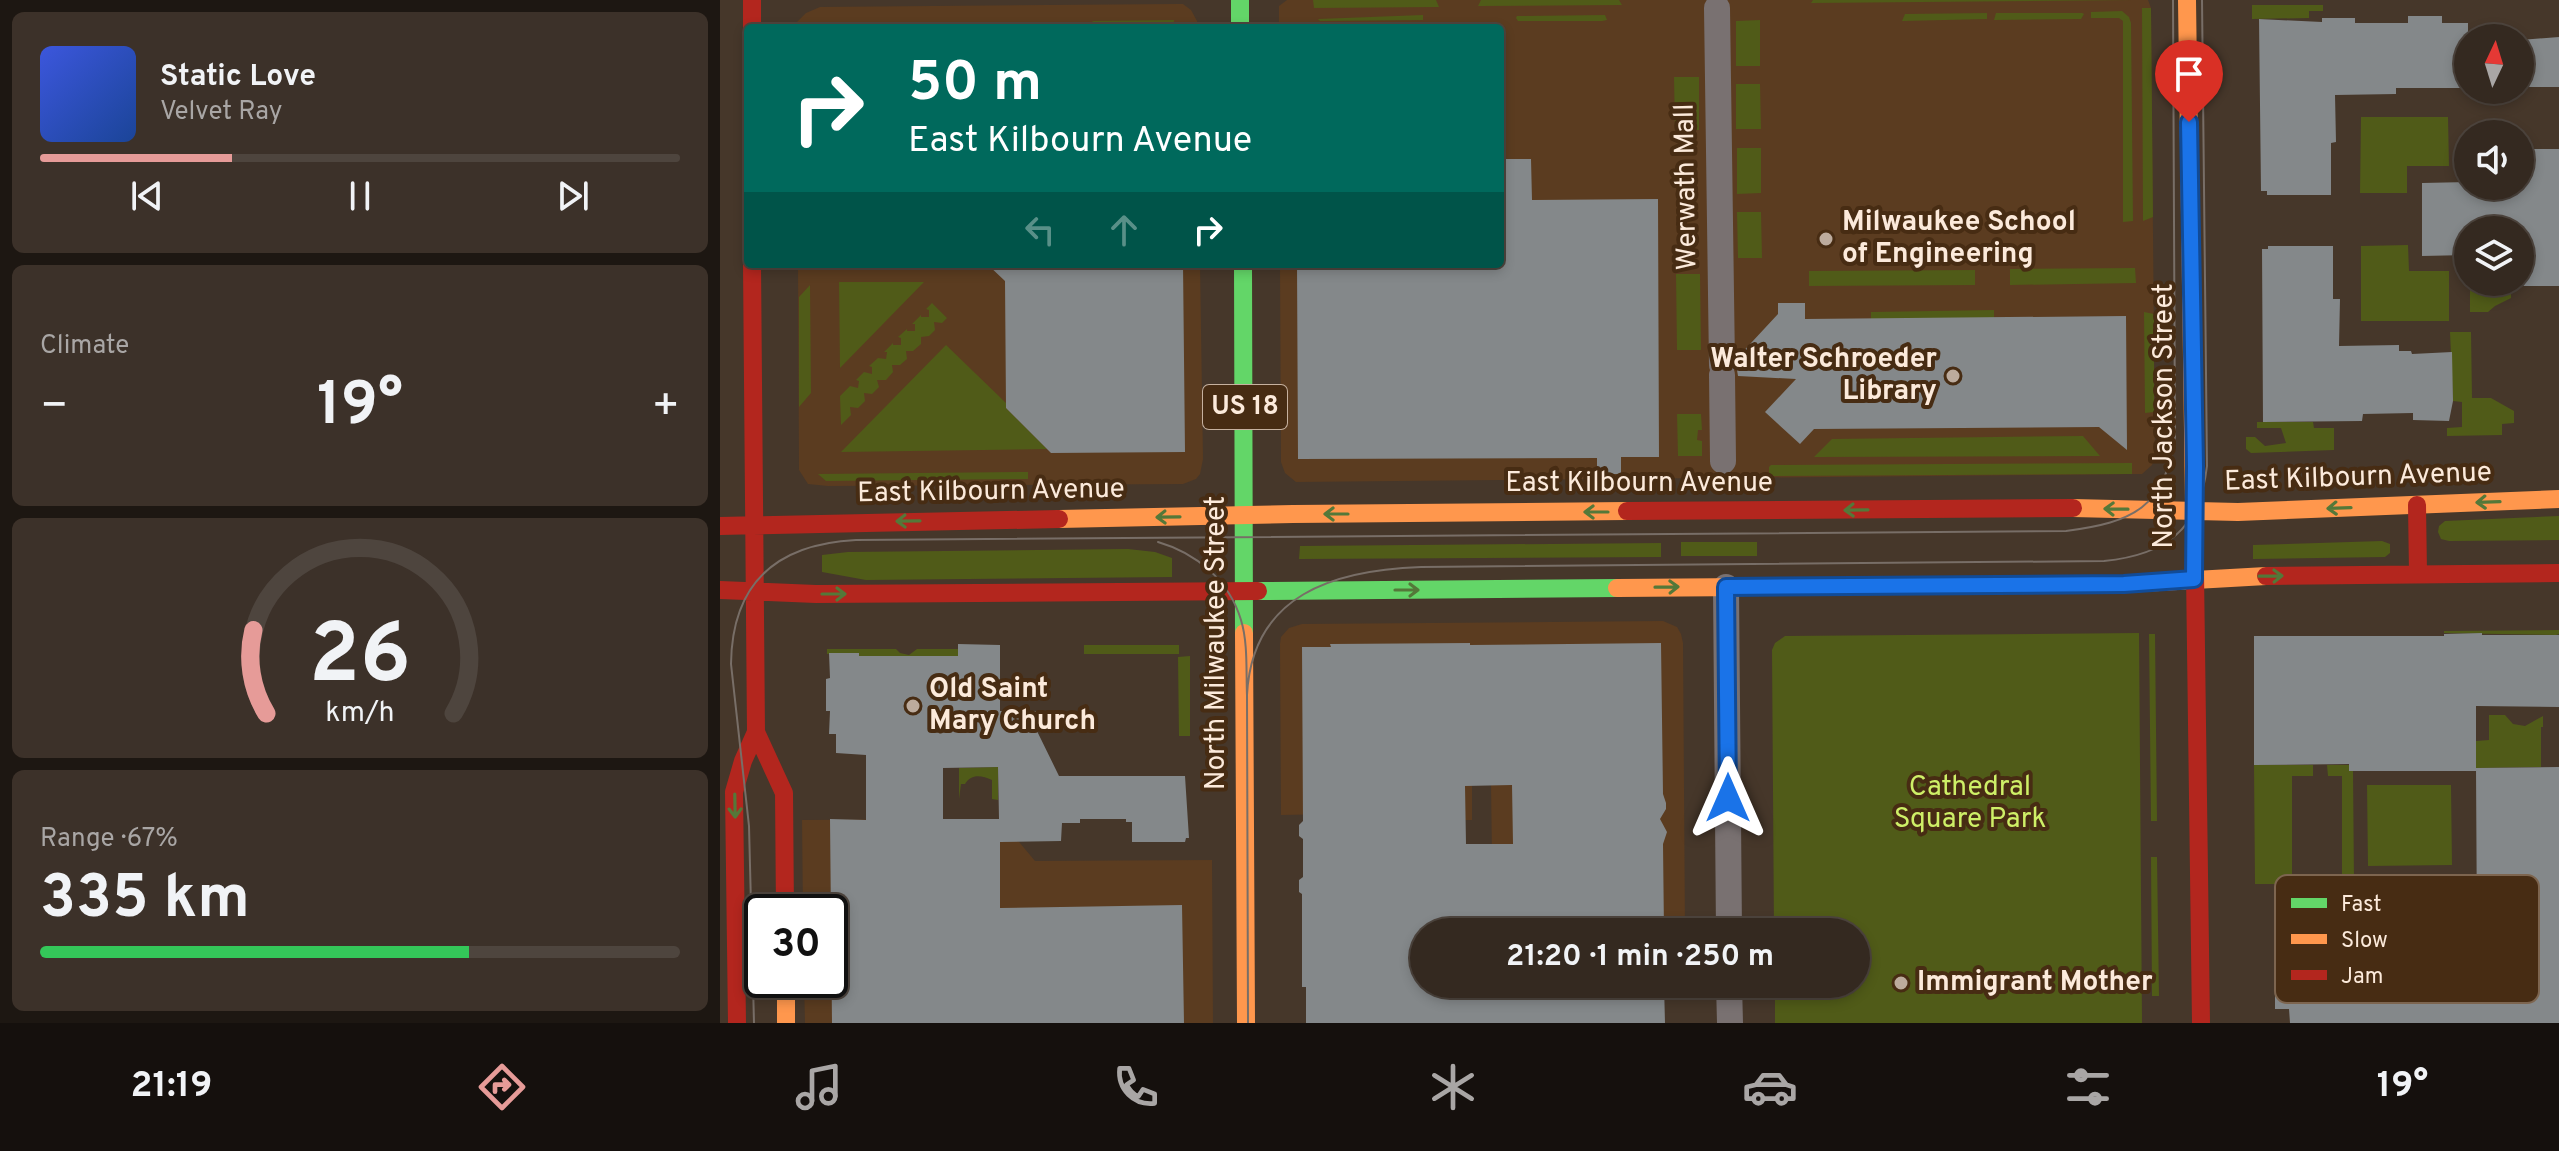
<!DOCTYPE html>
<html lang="en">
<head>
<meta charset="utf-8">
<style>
	body { margin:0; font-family:Overpass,sans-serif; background:#3c3129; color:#f1f3f6; height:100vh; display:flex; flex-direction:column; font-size:30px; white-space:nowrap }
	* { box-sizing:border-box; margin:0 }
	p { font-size:26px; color:#a9a6a5 }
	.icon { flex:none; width:44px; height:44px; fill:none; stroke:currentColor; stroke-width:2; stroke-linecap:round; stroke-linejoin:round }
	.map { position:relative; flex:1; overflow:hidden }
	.side { display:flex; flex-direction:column; gap:12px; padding:12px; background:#1d1712; width:720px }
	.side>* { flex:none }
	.guide { position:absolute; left:24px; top:24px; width:760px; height:244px; border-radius:8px; box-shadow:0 4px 12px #0003,0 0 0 2px #4e453e; background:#00695c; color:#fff; overflow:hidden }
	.needle { width:52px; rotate:4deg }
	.buttons { position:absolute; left:1734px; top:24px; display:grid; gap:16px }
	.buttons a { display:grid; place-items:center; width:80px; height:80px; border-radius:50%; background:#342920; box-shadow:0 4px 12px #0003,0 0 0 2px #4e453e; font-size:40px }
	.speed { position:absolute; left:24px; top:894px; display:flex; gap:16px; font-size:40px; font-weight:700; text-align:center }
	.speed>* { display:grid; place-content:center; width:104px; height:104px; border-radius:50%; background:#342920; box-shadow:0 4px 12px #0003,0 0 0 2px #4e453e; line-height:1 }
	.speed .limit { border:4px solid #111; border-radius:12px; background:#fff; color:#111 }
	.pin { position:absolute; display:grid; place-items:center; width:68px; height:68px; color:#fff; margin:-82px -34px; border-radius:50% 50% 50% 0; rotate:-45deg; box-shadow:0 0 8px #0007 }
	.pin .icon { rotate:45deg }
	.me { position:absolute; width:88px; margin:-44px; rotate:0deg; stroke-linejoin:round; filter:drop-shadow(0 0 6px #0008) }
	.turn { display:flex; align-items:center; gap:28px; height:168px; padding:0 32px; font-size:36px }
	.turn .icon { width:104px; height:104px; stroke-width:2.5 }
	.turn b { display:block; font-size:56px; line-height:68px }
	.lanes { display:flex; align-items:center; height:76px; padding:0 32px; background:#0003; justify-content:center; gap:40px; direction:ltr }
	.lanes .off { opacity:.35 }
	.big { font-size:60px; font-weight:700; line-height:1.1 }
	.side .tile { flex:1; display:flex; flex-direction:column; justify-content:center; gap:12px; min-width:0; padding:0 28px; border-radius:12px; background:#3c3129 }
	.side .dial { align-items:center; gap:0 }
	.dial svg { height:208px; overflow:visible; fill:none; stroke:#4e453e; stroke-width:7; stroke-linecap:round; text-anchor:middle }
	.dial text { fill:#f1f3f6; stroke:none }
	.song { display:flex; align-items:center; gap:24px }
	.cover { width:96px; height:96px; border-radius:12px; background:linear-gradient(135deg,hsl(230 70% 55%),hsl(220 70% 35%)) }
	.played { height:8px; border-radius:4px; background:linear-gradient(90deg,#e69b98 30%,#4e453e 30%) }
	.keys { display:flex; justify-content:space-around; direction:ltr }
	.heat { display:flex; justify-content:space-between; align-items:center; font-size:44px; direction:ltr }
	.charge { height:12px; border-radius:6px; background:linear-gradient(90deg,#34c759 67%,#4e453e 0) }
	.trip { position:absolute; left:690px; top:918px; width:460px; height:80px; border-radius:40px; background:#342920; box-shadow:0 4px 12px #0003,0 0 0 2px #4e453e; font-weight:700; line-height:80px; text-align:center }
	.tabs { display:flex; height:128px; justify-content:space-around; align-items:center; background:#15100d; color:#a9a6a5 }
	.tabs .icon { width:56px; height:56px }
	.tabs .current { color:#e69b98 }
	.tabs b { font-size:36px; color:#f1f3f6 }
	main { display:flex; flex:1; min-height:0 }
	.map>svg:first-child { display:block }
</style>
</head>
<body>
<main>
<section class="side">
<div class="tile">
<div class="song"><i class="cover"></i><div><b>Static Love</b><p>Velvet Ray</p></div></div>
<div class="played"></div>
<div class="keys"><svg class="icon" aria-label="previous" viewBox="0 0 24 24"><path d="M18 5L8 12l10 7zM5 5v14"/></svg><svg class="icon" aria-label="pause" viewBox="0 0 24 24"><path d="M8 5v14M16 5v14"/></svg><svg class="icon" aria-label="next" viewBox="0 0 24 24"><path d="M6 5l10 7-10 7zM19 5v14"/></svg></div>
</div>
<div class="tile"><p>Climate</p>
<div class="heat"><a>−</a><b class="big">19°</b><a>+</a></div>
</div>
<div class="tile dial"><svg viewBox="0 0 100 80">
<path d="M14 69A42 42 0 1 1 86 69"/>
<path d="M14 69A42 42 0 0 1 9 37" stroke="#e69b98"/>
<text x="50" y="56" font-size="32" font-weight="700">26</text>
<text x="50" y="72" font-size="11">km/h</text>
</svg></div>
<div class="tile"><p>Range · 67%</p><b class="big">335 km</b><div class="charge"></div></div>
</section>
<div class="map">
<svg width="1839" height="1023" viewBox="0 0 1839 1023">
	<rect width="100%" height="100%" fill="#46372a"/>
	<path fill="#5b3c20" d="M567 0H1428L1431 8 1435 457 1432 465 1422 474H1412L576 482 565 473 561 462 560 264H780V28H559V6Z
		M457 4H463L471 10 477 21V28H76L77 22 86 13 100 7Z
		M78 264H480L483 459 480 474 476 479 463 484 108 486 88 484 79 470Z
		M943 621 957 627 961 634 963 643 965 932H773L771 784 752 785V820L677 821 615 814 561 815 560 644 561 637 569 628 582 624Z
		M280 819 315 861 492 860 493 1023H85L84 980H110V912H83L82 820Z"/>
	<path fill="#505b18" d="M593 0H716L719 7 594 8Z
		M761 0H899L902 5 758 6Z
		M1093 0H1412L1091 3Z
		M1532 5H1603V11H1589V18L1532 19Z
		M1422 8H1431L1433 217 1423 221Z
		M1402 11 1409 17 1411 23 1413 221 1403 222V21L1399 18H1371V12Z
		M1267 13V19L1182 21 1185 14Z
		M1276 13H1362L1364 14 1361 19 1274 20Z
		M703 15V20L600 21 598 19Z
		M885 15 887 20 882 21H798L796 18 797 16Z
		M454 20 453 28H380L372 21Z
		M1040 20V66H1016V21Z
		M954 77H979V130H955Z
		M1016 84H1040L1041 129H1016Z
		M1641 117H1728L1729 166H1687V193H1640Z
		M1017 148H1041V193L1017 194Z
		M1017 212H1041L1042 258H1018Z
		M1688 245 1689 271H1729V321H1641V246Z
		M1415 268 1416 283 1290 285V269Z
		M1255 270V285L1089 286V271Z
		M956 274H980L981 350H957Z
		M119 282H204L120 368Z
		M90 285 91 393 79 407V297Z
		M1750 286H1791V298L1775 306 1768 312H1750Z
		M212 303 227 318 222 323 214 322 215 330 209 336 201 337V344L193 351H186L187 359 180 365H172L173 372 166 380H157L159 387 152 394 144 393 145 401 138 408 130 407 131 415 121 425 120 396 130 386 138 388 139 381 136 380 144 372 152 374V367L149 366 158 358 166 359 167 352H164L173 343V345H181V338L178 337 187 329V331H195V324H192L201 315V317H209V310L206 309Z
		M1274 310V318L1151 319V312Z
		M1424 312 1434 314V412L1425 413Z
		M1730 332H1751L1752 398H1771L1794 411V423L1782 424V435L1727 436V428L1742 427V402L1733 401Z
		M226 345 286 403V408L327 449 121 452Z
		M957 414H981L982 430H978L977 440 982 441V456H958Z
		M1537 422H1593L1594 428H1614V450L1531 453 1526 449V437H1535L1545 446 1566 443 1561 428H1537Z
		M1363 436 1380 456 1094 457 1112 439Z
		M1412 463V474L1049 476V467L1051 465Z
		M308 472V479L106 481 98 474Z
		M1839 516V540L1729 541 1721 539 1718 532 1719 526 1725 521Z
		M1662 541 1670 544V553L1665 557 1533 559V545Z
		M961 542H1037V556H961Z
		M941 543V557L579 559 580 546Z
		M408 549 435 552 452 558V577L146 580 102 572V555L128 552Z
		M1839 630V634L1836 635 1724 633V631Z
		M1419 633 1422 1023H1055V984H1136V932H1054L1052 650 1055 643 1065 636Z
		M1429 634H1435L1437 821H1431Z
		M364 645H459V654H364Z
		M107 649H176L180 653 189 655 197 649H238V656H139V653L107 654Z
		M470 656V736H459L458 657Z
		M1769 715H1785L1793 724 1805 726 1823 716V727H1821V767L1756 768V741L1769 740Z
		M1534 765H1593V776H1572V884H1535Z
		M1607 765H1629L1633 771 1634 882H1622V776H1608Z
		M278 767V800L272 799V780C262 776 252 773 245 784H241L239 799V768Z
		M1647 785H1731L1732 865 1648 866Z
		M1431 857H1437L1439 996H1432Z"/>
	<path fill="#84888a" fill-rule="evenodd" d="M1688 16H1722V23H1748V88H1676V94L1615 95 1616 142 1611 143V195H1547V191H1541L1539 19 1602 22V18H1635V23H1688Z
		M1839 37V87H1800V40Z
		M1800 149H1839V286H1800V230H1748V255L1702 256V183L1748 182V186H1800Z
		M780 159H811L812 200 938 199 939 457H901V474H877V458L578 459 577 264H780Z
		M1548 246H1613V299H1620L1619 346 1679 345V351H1691L1692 354 1732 352 1733 401 1729 421 1693 420V413L1643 414 1642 421 1543 422 1542 249H1548Z
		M267 264H463L465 452 331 453 286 408 285 281Z
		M1058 303H1085V319L1406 316 1407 450 1379 427 1094 429 1080 444 1045 412 1076 379 1018 376 1017 370 1018 357 1058 314Z
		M1762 633V635H1839V707L1756 706V771H1629V764L1534 765V636H1724V634Z
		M750 643V645L941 643 943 794 946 803V809L940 819 947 832 943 844 944 932H704V984H944L945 1023H586V987H582V894L579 892V880L583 877V839L579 836V825L583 821 582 647H611L610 644ZM792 785 793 844H746L745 786Z
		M238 644 280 645V711H316V729L339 776H465L469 838H466L465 842H412V822H406V819H360V823H342L341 841 280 842V908L462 905 464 1023H112L110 819 146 820V755L116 753V734H109L110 711H106V679L110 678 109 653H139V656H238ZM278 767 279 819H223V768Z
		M1839 767V1023H1570L1569 1009H1555V953H1569V922H1621L1631 917 1638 921H1653L1661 916 1668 921H1682L1691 917 1701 921H1715L1723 916 1757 937 1756 768Z"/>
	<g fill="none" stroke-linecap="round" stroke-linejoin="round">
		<path stroke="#797171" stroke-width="26" d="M997 8 1002 365
			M1002 375 1003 461
			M1006 587 1009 932
			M1009 984 1010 1023"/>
		<path stroke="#63d668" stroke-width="18" d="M520 0V28
			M523 264 524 633
			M538 591 897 588"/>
		<path stroke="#ff974d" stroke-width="18" d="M1467 0 1475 573
			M1353 508 1518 512 1839 499
			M339 519 573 514 907 511
			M897 588 1404 584 1546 576
			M524 633 526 1023
			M66 980V1023"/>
		<path stroke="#b3261e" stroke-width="18" d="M32 0V28
			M32 264 36 732 64 793 65 912
			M1697 505 1698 573
			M907 511 1353 508
			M0 526 339 519
			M1475 573 1481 1023
			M1546 576 1839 573
			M0 590 96 594 538 591
			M17 1023 14 792 23 761 36 732"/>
		<path stroke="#786e67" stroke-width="2" d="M438 542C476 553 509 580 521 620 528 643 526 670 527 695L528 1023
			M527 695C532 594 615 570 701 567L1384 561C1446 555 1480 529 1487 466L1482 0
			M34 1023 29 826 11 664C12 582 57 544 136 540L1346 531C1414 522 1444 508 1455 437L1453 0"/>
	</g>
	<defs><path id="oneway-shaft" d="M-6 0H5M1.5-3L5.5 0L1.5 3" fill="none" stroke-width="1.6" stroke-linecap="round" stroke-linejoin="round" transform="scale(2)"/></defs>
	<g stroke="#547839">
		<use href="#oneway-shaft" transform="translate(1768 502) rotate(178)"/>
		<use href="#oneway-shaft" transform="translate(1619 508) rotate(178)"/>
		<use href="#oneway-shaft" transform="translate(1396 509) rotate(-179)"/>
		<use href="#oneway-shaft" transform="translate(1136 510) rotate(179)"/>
		<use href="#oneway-shaft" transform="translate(876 512) rotate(180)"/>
		<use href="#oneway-shaft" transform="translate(616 514) rotate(180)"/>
		<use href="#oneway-shaft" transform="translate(448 517) rotate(179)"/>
		<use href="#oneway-shaft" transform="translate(188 521) rotate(179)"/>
		<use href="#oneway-shaft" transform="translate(1551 576) rotate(-1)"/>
		<use href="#oneway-shaft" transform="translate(947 587) rotate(-1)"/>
		<use href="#oneway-shaft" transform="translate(687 590)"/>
		<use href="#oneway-shaft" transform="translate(114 594)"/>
		<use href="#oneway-shaft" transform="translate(15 806) rotate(89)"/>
	</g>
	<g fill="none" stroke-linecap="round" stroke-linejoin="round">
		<g stroke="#114b97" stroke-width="20">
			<path id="route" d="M1008 798 1006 587 1404 584 1474 579 1475 466 1469 122"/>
		</g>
		<use href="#route" stroke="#1a73e8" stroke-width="14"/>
	</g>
	<g fill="#bcab9d" stroke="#472c13" stroke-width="3">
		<circle cx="1106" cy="239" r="8"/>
		<circle cx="1233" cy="376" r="8"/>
		<circle cx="193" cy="706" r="8"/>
		<circle cx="1181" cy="983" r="8"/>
	</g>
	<g text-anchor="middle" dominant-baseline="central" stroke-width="8" stroke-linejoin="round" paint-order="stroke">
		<rect fill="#472c13" stroke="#c6b19f" stroke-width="2" x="483" y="385" width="84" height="44" rx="6"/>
		<g font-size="26" font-weight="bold" fill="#fceadb">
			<text x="525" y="407">US 18</text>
		</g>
		<g font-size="28" fill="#fceadb" stroke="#472c13">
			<text transform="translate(967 187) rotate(-91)">Werwath Mall</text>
			<text transform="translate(1445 416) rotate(-90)">North Jackson Street</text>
			<text transform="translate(1638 478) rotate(-2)">East Kilbourn Avenue</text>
			<text x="919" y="484">East Kilbourn Avenue</text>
			<text transform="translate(271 492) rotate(-1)">East Kilbourn Avenue</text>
			<text transform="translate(497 643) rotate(-90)">North Milwaukee Street</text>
		</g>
		<g font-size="28" font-weight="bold" fill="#fceadb" stroke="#472c13" text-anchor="start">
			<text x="1122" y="223">Milwaukee School<tspan x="1122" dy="32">of Engineering</tspan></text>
			<text x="1217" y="360" text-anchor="end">Walter Schroeder<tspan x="1217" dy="32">Library</tspan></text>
			<text x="209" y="690">Old Saint<tspan x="209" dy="32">Mary Church</tspan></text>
			<text x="1197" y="983">Immigrant Mother</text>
		</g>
		<g font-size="28" fill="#ceef67" stroke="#472c13">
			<text x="1250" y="788">Cathedral<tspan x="1250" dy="32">Square Park</tspan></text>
		</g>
	</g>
	<rect x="1555" y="875" width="264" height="128" rx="12" fill="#472c13" stroke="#7d654f" stroke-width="2"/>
	<rect x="1571" y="898" width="36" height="10" fill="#63d668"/>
	<rect x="1571" y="934" width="36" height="10" fill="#ff974d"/>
	<rect x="1571" y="970" width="36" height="10" fill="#b3261e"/>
	<g font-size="22" fill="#fceadb">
		<text x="1621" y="911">Fast</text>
		<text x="1621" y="947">Slow</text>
		<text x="1621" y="983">Jam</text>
	</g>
</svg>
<div class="buttons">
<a><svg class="needle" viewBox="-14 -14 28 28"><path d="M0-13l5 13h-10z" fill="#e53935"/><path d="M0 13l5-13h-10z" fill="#a9a6a5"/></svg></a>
<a><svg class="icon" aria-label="sound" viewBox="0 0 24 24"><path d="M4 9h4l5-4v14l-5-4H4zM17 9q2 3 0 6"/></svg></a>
<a><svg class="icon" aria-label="layers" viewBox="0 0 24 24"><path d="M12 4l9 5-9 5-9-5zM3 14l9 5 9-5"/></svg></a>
</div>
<div class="speed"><div class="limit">30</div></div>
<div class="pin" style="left:1469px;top:122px;background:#d93025"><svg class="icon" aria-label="arrive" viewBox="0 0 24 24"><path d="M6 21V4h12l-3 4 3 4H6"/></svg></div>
<svg class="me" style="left:1008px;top:798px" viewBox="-20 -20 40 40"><path d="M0-17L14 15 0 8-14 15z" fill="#1a73e8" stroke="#fff" stroke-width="4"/></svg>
<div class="trip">21:20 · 1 min · 250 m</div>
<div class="guide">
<div class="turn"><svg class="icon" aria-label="right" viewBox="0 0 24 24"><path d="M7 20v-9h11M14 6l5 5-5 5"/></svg><div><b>50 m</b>East Kilbourn Avenue</div></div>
<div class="lanes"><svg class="icon off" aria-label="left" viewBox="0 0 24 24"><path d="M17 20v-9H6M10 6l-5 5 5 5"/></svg><svg class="icon off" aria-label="ahead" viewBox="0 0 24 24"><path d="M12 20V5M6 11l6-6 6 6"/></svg><svg class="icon" aria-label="right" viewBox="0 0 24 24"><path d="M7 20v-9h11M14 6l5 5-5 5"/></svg></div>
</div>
</div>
</main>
<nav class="tabs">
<b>21:19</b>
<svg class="icon current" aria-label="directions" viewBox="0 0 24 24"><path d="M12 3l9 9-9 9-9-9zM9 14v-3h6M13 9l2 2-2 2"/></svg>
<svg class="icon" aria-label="music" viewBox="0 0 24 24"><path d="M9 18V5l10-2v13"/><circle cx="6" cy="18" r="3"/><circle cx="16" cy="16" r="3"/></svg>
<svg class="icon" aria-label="phone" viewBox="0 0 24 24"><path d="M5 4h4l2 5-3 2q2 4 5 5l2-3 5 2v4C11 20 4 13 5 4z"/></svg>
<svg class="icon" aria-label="climate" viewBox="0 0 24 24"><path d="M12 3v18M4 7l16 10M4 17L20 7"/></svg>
<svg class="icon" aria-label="car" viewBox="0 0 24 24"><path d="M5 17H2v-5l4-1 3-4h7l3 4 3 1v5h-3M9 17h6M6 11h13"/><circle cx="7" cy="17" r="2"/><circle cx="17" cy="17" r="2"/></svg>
<svg class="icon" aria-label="filters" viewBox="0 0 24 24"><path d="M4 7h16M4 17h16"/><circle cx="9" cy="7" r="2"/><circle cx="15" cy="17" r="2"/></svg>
<b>19°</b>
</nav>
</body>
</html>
